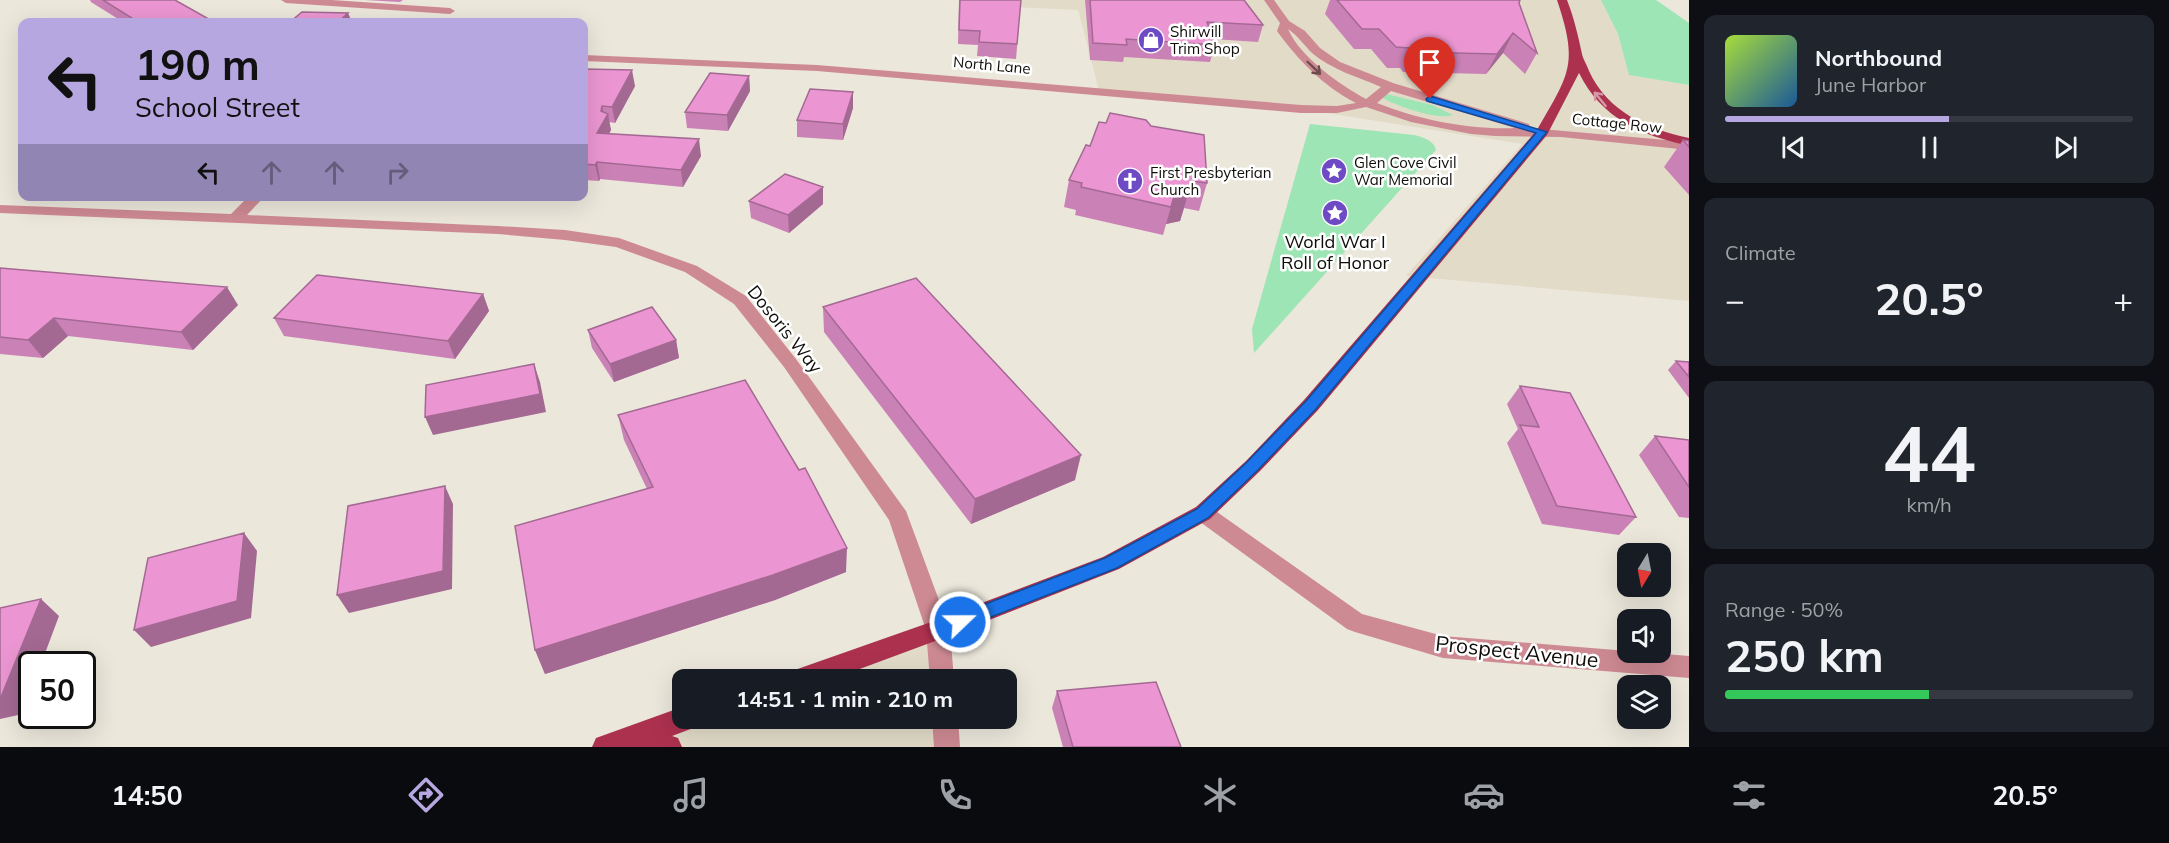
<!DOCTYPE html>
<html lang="en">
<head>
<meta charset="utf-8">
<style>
	body { margin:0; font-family:Mulish,sans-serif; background:#20242c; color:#f1f3f6; height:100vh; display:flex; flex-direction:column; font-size:22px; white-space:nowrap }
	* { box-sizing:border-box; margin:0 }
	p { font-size:20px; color:#9ea1a6 }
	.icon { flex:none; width:33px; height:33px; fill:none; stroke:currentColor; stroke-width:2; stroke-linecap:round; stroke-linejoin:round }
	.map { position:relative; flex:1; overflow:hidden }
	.side { display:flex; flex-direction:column; gap:15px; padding:15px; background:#0d0f14; width:480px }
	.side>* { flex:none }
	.guide { position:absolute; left:18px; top:18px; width:570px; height:183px; border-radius:12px; box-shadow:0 6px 24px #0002; background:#b6a7e0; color:#111; overflow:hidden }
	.needle { width:39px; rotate:190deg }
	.controls { position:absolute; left:1617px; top:543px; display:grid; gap:12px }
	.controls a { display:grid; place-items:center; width:54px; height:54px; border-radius:12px; background:#171b24; box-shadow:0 6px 24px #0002; font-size:30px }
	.speed { position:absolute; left:18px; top:651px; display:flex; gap:12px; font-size:30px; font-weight:700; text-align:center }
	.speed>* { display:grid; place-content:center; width:78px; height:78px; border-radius:50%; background:#171b24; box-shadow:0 6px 24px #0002; line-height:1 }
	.speed .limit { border:3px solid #111; border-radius:9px; background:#fff; color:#111 }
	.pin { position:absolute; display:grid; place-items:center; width:51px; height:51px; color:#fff; margin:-62px -26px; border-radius:50% 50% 50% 0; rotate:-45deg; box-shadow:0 0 6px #0007 }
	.pin .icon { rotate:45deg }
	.me { position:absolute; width:66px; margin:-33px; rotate:68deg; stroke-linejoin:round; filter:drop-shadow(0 0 4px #0008) }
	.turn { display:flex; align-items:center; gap:21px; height:126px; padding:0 18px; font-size:27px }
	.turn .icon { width:78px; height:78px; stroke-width:2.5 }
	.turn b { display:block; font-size:42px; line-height:51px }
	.lanes { display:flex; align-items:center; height:57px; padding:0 18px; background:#0003; justify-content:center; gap:30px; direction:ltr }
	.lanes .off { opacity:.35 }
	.big { font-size:45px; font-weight:700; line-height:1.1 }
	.side .tile { flex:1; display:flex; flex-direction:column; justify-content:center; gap:9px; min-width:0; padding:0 21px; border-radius:12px; background:#20242c }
	.side .dial { align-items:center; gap:0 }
	.dial b { font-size:78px; line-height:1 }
	.song { display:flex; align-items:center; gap:18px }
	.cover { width:72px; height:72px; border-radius:9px; background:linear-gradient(135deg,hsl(80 70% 55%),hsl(210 70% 35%)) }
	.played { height:6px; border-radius:3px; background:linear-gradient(90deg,#b6a7e0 55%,#363941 55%) }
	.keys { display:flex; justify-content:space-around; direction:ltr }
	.heat { display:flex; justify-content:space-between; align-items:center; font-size:33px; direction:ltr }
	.charge { height:9px; border-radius:4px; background:linear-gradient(90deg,#34c759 50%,#363941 0) }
	.trip { position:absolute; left:672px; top:669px; width:345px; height:60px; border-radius:12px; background:#171b24; box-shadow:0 6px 24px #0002; font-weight:700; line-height:60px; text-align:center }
	.tab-bar { display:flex; height:96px; justify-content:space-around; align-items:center; background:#090b0e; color:#9ea1a6 }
	.tab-bar .icon { width:42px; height:42px }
	.tab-bar .current { color:#b6a7e0 }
	.tab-bar b { font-size:27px; color:#f1f3f6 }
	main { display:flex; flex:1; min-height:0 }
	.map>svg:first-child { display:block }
</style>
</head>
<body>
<main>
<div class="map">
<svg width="1689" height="747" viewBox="0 0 1689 747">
	<rect width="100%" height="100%" fill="#ebe7db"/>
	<path fill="#e2dbc8" d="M966 0H1601L1618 34 1629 75 1689 85V301L1406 276 1522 144 1301 109 1099 90 1078 10 966 5Z
		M938 630 940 679 798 680Z
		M687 719H941L942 747H605Z"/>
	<path fill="#9de5b4" d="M1601 0H1656L1689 23V85L1629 75 1618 34Z
		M1382 93 1432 105 1453 115C1439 121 1393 105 1379 96Z
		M1310 124 1414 135C1422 137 1434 140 1436 150L1254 353 1252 329Z"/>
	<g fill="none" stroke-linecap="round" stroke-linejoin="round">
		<path fill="#ce8a93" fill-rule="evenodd" d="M281 0H332L450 8 455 11 450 14 286 3Z
			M1264 0H1274L1289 21 1305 31 1320 48 1340 62 1393 83 1529 124 1530 128 1689 142V150L1561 137 1495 136 1471 134 1411 122 1366 107 1337 113H1301L817 71 584 61V55L817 65 1301 105 1337 106 1356 103C1323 86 1298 60 1277 31L1280 23ZM1288 29C1298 36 1304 45 1312 53 1332 70 1358 77 1381 87L1366 99C1340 85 1300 57 1288 29ZM1391 91 1515 128C1470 130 1419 120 1377 103Z
			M249 196H265L247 215 498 226 565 230 619 238 697 266 746 296 796 359 906 511 950 630 954 680H930L926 630 889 520 784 367 734 304 685 272 616 247 565 240 498 234 0 213V205L231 214Z
			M1203 505 1210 507 1362 614 1443 636 1689 656V678L1443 658 1355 632 1347 629 1196 519 1193 513 1196 507Z
			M932 718H958L960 747H934Z"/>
		<path fill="#ac314f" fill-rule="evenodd" d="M1557 0H1567C1574 18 1578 35 1582 54 1583 59 1587 65 1589 71 1608 112 1647 129 1689 138V146C1641 135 1602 119 1579 73L1547 135 1318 410 1260 471 1210 519 1119 569 946 637 830 680H786L789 672 934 621 1103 557 1196 507 1246 461 1304 400 1537 130C1569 74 1579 65 1557 0Z
			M682 707V718H699L696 727 672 736 678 738 682 747H592L596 738Z"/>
	</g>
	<path fill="#ca81b5" d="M90 0H175L214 22H123L91 2Z
		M365 0H403L400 2Z
		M959 0H1021L1016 59 977 56 978 45 958 44Z
		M1085 0H1244L1263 25 1258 42 1213 39 1215 45 1210 62 1124 57 1123 62 1090 60Z
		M1330 0H1520L1519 3 1537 53 1525 74 1503 53 1486 74 1403 72 1400 68H1387L1371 49H1354L1325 14Z
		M584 69 635 86 615 123 609 122 611 130 609 134 701 156 683 187 600 179 599 181 584 180Z
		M749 76 750 91 728 131 687 128 685 112Z
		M853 92V108L843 140 797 137V120Z
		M1106 123 1151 126 1207 183 1199 211 1184 208 1180 221 1166 224 1163 235 1075 215 1076 210 1064 207 1069 180 1090 146Z
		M1683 140 1689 141V195L1664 167Z
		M749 201 823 204 789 233 751 218Z
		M0 268 238 305 193 350 68 336 43 358 0 354Z
		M483 294 489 311 455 359 284 336 274 318Z
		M823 307 1075 480 971 524 824 332Z
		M588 330 676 340 679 358 614 382 592 348Z
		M1676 361 1689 362V398L1668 370Z
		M1520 386 1636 517 1619 535 1542 524 1507 443 1518 429 1507 404Z
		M618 415 846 572 775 600 545 674 535 650 647 489 624 440Z
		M1655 436 1689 440V518L1679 517 1639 455Z
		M1057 691 1181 747H1063L1052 708Z"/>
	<path fill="#a46993" d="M348 13 352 22H338Z
		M1513 33 1503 53 1486 74 1497 54Z
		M632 70 635 86 615 123 612 107Z
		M749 76 750 91 728 131 727 115Z
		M853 92V108L843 140V124Z
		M602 106 605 119 608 114 611 130 600 149 597 133Z
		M699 139 701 156 683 187 681 170Z
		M597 162 600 179 599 181 595 165Z
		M1192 181 1180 221 1166 224 1163 235 1174 196Z
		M823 187V204L789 233 788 215Z
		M227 287 238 305 193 350 181 332Z
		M483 294 489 311 455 359 448 341Z
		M54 318 68 336 43 358 28 340Z
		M676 340 679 358 614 382 610 364Z
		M534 364 540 382 546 412 433 435 425 417Z
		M1081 455 1075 480 971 524 975 499Z
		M445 486 453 504 452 589 349 613 337 595Z
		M244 533 257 551 251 618 151 647 134 630Z
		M847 548 846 572 775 600 545 674 535 650Z
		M41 599 59 616 41 664H32V690L23 714 0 719V697Z"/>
	<path fill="#eb96d2" stroke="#a46993" stroke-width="1.5" d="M103 0H175L214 22H138Z
		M960 0H1021L1017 44 979 42 980 31 959 30Z
		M1090 0H1244L1263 25 1207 22 1215 45 1126 39 1127 45 1093 43Z
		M1337 0H1520L1519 3 1537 53 1513 33 1497 54 1413 52 1409 48 1396 47 1379 29H1362Z
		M302 12 348 13 338 22H290Z
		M584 69 632 70 612 107 602 106 601 111 608 114 597 133 699 139 681 170 597 162 595 165 584 164Z
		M710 73 749 76 727 115 685 112Z
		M810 89 853 92 843 124 797 120Z
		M1110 113 1146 120 1151 126 1204 135 1207 183 1192 181 1188 193 1174 196 1171 207 1081 187 1082 183 1069 180 1086 145 1090 146 1099 122 1106 123Z
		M1683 140 1689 141V147Z
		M785 174 823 187 788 215 749 201Z
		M0 268 227 287 181 332 54 318 28 340 0 337Z
		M317 275 483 294 448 341 274 318Z
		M916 278 1081 455 975 499 823 307Z
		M652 307 676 340 610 364 588 330Z
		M1676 361 1689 362V377Z
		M534 364 540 394 425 417 426 385Z
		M745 380 799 470 805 468 847 548 773 575 535 650 515 526 653 487 618 415Z
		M1520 386 1570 393 1636 517 1557 506 1520 425 1539 427Z
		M1655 436 1689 440V487Z
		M445 486 443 571 337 595 348 506Z
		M244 533 237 601 134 630 148 558Z
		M41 599 1 697H0V608Z
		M1156 682 1181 747H1073L1057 691Z"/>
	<defs><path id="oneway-shaft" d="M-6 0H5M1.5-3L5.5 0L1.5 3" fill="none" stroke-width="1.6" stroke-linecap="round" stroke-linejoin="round" transform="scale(1.5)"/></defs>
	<use stroke="#6e4c4e" href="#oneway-shaft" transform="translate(1314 68) rotate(44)"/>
	<use stroke="#d698a7" href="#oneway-shaft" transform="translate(1600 99) rotate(-129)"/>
	<path fill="#1a73e8" stroke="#114b97" stroke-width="1.5" d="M1430 96 1547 132 1316 409 1258 470 1208 518 1117 568 960 629 954 627 951 622 954 616 1105 558 1197 509 1247 462 1306 401 1536 133 1427 101 1426 99Z"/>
	<defs>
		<g id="shop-disc" transform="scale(1.35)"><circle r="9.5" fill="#6e4bc4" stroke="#fff"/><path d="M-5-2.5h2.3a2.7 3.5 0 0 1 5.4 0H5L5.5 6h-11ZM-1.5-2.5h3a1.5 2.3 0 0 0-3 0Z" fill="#fff"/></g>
		<g id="sight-disc" transform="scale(1.35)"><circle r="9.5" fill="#6e4bc4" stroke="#fff"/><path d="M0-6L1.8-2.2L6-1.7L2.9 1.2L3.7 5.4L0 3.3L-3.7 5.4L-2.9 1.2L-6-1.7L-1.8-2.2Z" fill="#fff"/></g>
		<g id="church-disc" transform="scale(1.35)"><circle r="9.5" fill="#6e4bc4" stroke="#fff"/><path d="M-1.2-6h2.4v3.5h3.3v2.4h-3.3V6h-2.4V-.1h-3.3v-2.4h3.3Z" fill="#fff"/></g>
	</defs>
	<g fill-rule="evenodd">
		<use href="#shop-disc" x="1151" y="40"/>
		<use href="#sight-disc" x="1334" y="171"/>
		<use href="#church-disc" x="1130" y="181"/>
		<use href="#sight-disc" x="1335" y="213"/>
	</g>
	<g text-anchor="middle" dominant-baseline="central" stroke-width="5" stroke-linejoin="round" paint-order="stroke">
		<g font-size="15" fill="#0e0d09" stroke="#fff" text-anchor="start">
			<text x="1170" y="31">Shirwill<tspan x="1170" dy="17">Trim Shop</tspan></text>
			<text x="1354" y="162">Glen Cove Civil<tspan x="1354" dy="17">War Memorial</tspan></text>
			<text x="1150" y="172">First Presbyterian<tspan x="1150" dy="17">Church</tspan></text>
		</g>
		<g font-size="15" fill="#0e0d09" stroke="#fff">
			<text transform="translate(992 65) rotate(5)">North Lane</text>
			<text transform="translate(1617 123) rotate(6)">Cottage Row</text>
		</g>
		<g font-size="18" fill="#0e0d09" stroke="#fff">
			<text x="1335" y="241">World War I<tspan x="1335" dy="21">Roll of Honor</tspan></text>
		</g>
		<g font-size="18" fill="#0e0d09" stroke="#fff">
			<text transform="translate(785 329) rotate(51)">Dosoris Way</text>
		</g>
		<g font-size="21" fill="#0e0d09" stroke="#fff">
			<text transform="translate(1517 651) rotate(6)">Prospect Avenue</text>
		</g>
	</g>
</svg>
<div class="controls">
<a><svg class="needle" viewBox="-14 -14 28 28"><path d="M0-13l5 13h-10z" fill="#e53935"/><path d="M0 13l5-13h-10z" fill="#9ea1a6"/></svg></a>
<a><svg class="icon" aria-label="sound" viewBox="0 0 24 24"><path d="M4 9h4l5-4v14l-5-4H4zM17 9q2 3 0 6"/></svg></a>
<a><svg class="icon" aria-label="layers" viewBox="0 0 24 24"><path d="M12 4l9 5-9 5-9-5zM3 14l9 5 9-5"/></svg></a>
</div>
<div class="speed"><div class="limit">50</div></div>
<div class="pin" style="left:1430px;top:99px;background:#d93025"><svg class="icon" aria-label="arrive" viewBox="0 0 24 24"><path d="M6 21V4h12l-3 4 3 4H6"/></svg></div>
<svg class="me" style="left:960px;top:622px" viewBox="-20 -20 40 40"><circle r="17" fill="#1a73e8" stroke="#fff" stroke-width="3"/><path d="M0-11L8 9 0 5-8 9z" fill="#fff"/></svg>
<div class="trip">14:51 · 1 min · 210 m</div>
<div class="guide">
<div class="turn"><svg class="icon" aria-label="left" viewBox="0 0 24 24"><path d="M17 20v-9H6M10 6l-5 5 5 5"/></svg><div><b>190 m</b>School Street</div></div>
<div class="lanes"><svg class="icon" aria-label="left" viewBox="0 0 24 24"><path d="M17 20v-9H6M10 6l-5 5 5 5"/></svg><svg class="icon off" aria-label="ahead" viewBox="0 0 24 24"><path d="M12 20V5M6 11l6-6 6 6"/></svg><svg class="icon off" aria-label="ahead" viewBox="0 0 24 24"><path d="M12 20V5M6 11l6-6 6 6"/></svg><svg class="icon off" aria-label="right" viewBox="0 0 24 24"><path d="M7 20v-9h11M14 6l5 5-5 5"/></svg></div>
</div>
</div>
<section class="side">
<div class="tile">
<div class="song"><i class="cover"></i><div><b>Northbound</b><p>June Harbor</p></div></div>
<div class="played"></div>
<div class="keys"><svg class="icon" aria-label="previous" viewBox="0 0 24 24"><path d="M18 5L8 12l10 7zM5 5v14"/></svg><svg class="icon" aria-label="pause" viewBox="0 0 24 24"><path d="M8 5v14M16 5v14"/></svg><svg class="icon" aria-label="next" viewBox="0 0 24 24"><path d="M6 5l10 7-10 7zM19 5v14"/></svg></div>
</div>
<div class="tile"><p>Climate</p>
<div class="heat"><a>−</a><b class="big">20.5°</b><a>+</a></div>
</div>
<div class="tile dial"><b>44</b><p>km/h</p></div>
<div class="tile"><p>Range · 50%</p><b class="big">250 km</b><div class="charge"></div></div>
</section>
</main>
<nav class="tab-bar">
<b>14:50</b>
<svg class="icon current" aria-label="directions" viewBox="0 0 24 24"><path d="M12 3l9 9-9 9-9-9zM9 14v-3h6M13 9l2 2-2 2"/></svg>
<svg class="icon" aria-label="music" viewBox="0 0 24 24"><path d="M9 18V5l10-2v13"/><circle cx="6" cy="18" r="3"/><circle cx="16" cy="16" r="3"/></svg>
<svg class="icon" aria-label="phone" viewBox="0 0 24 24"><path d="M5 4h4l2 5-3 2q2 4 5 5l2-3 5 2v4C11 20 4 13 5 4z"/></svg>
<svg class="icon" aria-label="climate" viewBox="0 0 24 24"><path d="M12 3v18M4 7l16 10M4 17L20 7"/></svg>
<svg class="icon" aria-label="car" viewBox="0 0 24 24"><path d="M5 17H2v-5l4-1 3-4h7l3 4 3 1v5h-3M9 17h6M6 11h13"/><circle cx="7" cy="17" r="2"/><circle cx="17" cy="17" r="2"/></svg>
<svg class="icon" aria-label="filters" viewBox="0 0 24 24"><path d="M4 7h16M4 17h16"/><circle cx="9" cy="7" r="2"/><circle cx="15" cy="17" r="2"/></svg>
<b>20.5°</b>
</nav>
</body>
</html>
